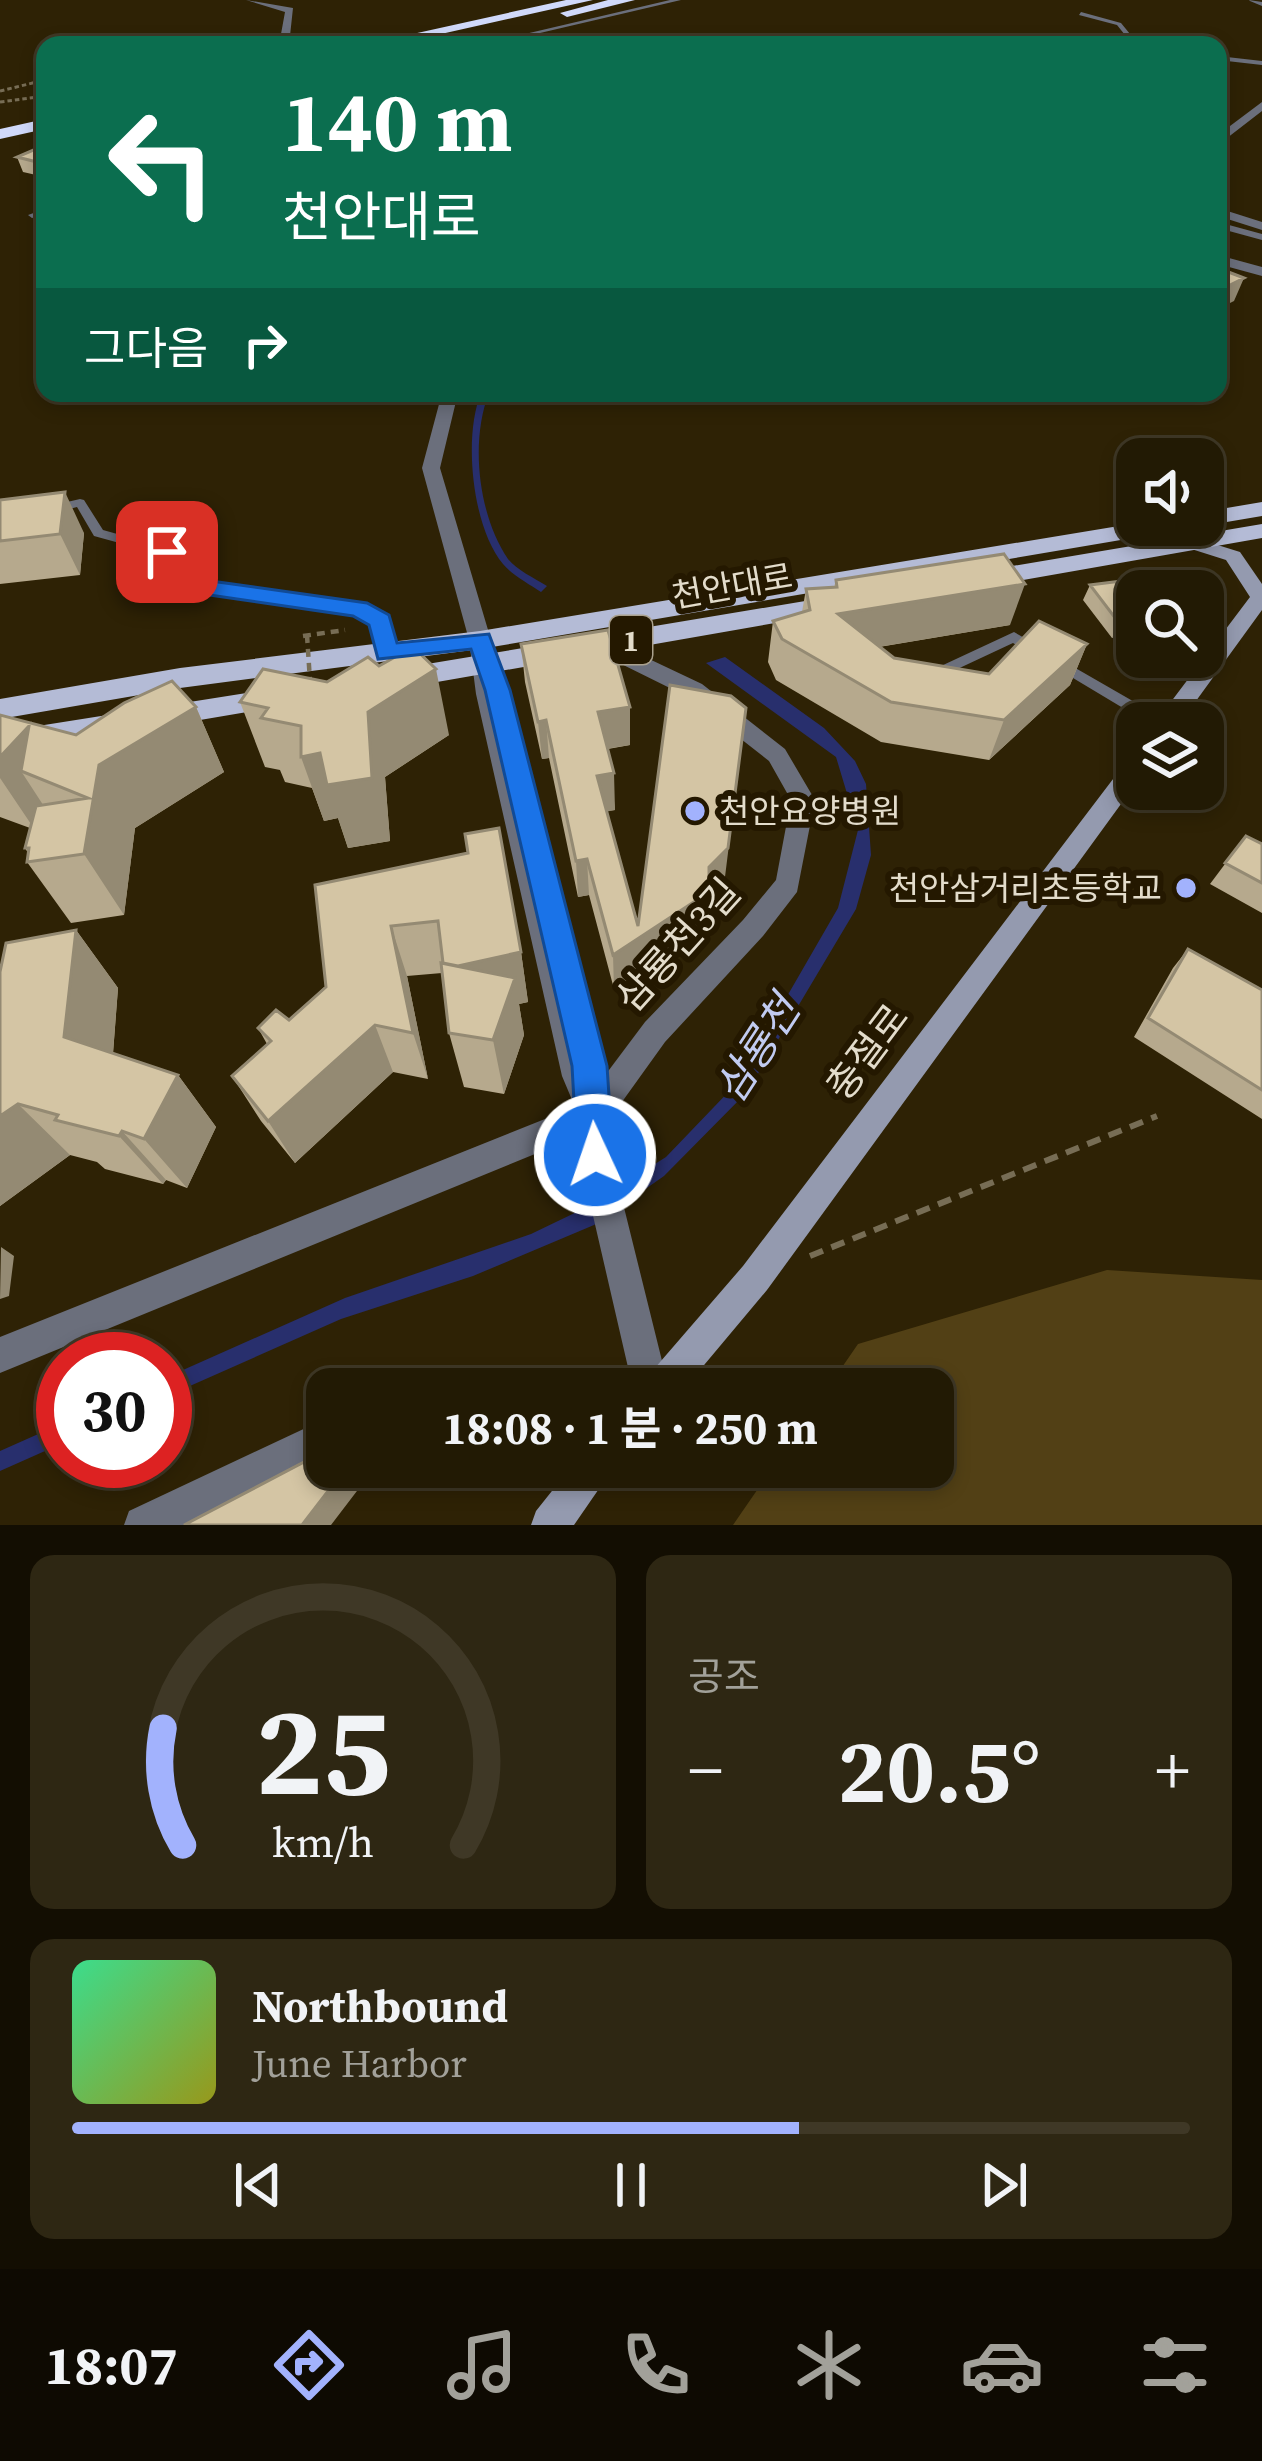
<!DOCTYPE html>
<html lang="ko">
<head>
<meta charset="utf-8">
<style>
	body { margin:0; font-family:"Source Serif 4","Noto Sans KR",serif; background:#2e2713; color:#f1f3f6; height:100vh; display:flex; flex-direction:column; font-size:45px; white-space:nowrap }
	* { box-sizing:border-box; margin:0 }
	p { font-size:39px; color:#a2a19a }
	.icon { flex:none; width:66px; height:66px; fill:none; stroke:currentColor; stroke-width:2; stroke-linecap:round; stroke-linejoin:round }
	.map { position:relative; height:1525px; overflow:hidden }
	.panel { display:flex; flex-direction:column; gap:30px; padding:30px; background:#130e02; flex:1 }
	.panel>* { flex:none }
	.guide { position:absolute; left:36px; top:36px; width:1191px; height:366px; border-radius:24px; box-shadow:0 6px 18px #0003,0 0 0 3px #3f3826; background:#0b6e4f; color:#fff; overflow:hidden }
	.fabs { position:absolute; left:1116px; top:438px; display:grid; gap:24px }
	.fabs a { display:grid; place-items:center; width:108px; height:108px; border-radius:24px; background:#221a04; box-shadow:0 6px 18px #0003,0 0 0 3px #3f3826; font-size:60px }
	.speed { position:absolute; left:36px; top:1332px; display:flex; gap:24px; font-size:60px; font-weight:700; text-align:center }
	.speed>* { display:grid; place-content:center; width:156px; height:156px; border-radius:50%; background:#221a04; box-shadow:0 6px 18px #0003,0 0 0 3px #3f3826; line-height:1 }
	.speed .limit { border:18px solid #d22; background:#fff; color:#111 }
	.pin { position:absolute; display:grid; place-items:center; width:102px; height:102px; color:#fff; margin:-51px; border-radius:24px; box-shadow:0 6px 18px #0006 }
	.me { position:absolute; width:132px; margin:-66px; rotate:357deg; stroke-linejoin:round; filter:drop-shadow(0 0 9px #0008) }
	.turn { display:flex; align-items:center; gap:42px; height:252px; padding:0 48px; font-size:54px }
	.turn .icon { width:156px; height:156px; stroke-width:2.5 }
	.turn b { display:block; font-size:84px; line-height:102px }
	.then { display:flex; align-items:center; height:114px; padding:0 48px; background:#0003; gap:24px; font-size:45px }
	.big { font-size:90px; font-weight:700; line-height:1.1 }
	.panel .card { flex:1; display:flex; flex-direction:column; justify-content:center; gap:18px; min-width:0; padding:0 42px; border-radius:24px; background:#2e2713 }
	.panel .dial { align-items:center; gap:0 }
	.dial svg { height:312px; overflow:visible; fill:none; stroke:#3f3826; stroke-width:7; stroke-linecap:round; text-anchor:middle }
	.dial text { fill:#f1f3f6; stroke:none }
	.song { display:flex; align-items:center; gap:36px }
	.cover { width:144px; height:144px; border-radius:18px; background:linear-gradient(135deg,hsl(150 70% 55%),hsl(60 70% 35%)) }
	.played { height:12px; border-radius:6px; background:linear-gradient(90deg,#a2b2fd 65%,#3f3826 65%) }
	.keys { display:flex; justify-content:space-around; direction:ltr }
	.heat { display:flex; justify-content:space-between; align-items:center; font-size:66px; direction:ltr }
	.panel .tiles { flex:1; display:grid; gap:30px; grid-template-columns:1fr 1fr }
	.card:last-child { grid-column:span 2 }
	.trip { position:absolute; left:306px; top:1368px; width:648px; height:120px; border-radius:24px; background:#221a04; box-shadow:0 6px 18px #0003,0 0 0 3px #3f3826; font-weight:700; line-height:120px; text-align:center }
	.menu { display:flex; height:192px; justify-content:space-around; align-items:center; background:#0e0a02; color:#a2a19a }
	.menu .icon { width:84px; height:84px }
	.menu .active { color:#a2b2fd }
	.menu b { font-size:54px; color:#f1f3f6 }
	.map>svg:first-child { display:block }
</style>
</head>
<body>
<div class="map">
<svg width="1262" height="1525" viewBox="0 0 1262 1525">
	<rect width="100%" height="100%" fill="#2e2205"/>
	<path fill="#524015" d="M1107 1270 1262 1280V1525H733L773 1467H933V1389H827L858 1344Z"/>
	<path fill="#282f6d" d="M481 393H489C470 441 478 515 508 559 517 570 534 578 547 586L541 592C529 584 512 575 503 564 472 527 463 437 481 393Z
		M725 657 824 728 855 761 866 784 871 855 856 909 747 1092 664 1176 594 1225 473 1276 341 1319 165 1397V1378L345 1298 531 1234 585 1208 666 1157 737 1083 838 908 858 830 836 757 706 663Z
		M63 1423V1443L0 1471V1451Z"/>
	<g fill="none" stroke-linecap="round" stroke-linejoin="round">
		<path stroke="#776d55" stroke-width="3" stroke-dasharray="4.5 3" stroke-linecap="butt" d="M0 91 45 80
			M0 102 45 96"/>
		<path stroke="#776d55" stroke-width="4.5" stroke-dasharray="8 6" stroke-linecap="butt" d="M303 636 345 630"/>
		<path stroke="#776d55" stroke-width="6" stroke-dasharray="14 9" stroke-linecap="butt" d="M810 1256 1157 1116"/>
		<path fill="#6b6f7c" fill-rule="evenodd" d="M670 0H681L489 45H478Z
			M1249 0 1262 2V6L1250 1Z
			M1081 12 1121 23 1139 45H1133L1117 25 1079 15Z
			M1218 56 1262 61V65L1218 60Z
			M45 209V214L32 218 28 215Z
			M1218 222 1262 234V240L1218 228Z
			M80 499 84 500 103 530 171 549 208 584 363 606 386 618 393 653 386 658 381 656 375 623 355 613 199 591 163 555 94 536 77 507 54 513 48 509 50 506Z
			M1014 632 1042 648 1044 651 1042 654H1032L1013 643 951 672 946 674 939 669 941 666Z
			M1058 658 1164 719 1166 723H1148L1053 666 1051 663 1053 660Z"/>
		<path fill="#6b6f7c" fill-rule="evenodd" d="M246 0 293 8 289 45H279L285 12Z
			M1262 102V111L1218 145V135Z
			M1218 208 1262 222V230L1218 216Z
			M1218 255 1262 267V276L1218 264Z
			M442 393H458L440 468 491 640 498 694 597 1086 645 1022 743 920 776 880 791 800 769 761 686 696 593 650 590 645 593 640H609L702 684 785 749 815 800 797 892 763 936 665 1042 609 1120 611 1155 669 1389H633L579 1155V1136L0 1373V1337L575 1107 562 1076 476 694 469 640 422 468Z
			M327 1418V1456L185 1525H124L129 1511Z"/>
		<path fill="#949aaf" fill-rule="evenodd" d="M1192 537 1240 552 1262 584V610L1180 723H1155L1250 597 1226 560 1185 547V539Z
			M1137 755V782L767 1290 684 1389H643L648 1376 743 1266 1129 758Z
			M571 1467H614L574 1525H531L536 1511Z"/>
		<path fill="#b4bbd6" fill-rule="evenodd" d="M1262 502V516L1203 526 1198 525H1203V512Z
			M1137 523 1180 525 1168 532 480 649 180 688 0 719V699L180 668 480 631Z
			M1262 524V538L977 588 964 580 977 572Z
			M841 595 850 598 854 604 850 610 397 689 383 679 397 669Z
			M278 688 292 698 288 705 0 754V732Z"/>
		<path fill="#d0d9fa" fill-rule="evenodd" d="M566 0H593L392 45H363Z
			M608 0H635L567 17 560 13Z
			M45 119V129L0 139V129Z"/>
		<path stroke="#776d55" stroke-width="4.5" stroke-dasharray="8 6" stroke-linecap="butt" d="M307 635 310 681"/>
	</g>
	<path fill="#b6a98d" d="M45 145V177L23 172 17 157Z
		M0 500 84 533 80 575 0 584Z
		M836 580 1010 625 879 647 894 658 989 674 1087 644 1070 685 989 760 881 742 776 680 768 662 773 621 802 612 806 589 834 587Z
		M1090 585 1137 591V633L1112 638 1083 600Z
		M521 644 630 707V745L608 749 615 810 607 811 638 926 724 885 708 901 705 927 614 989 589 895 578 897 549 758 542 759 525 682Z
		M240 702 449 735 385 777 390 841 348 848 338 818 324 821 312 788 285 782 280 770 265 767Z
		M196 707 224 772 135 828 124 915 71 923 27 862 28 853 25 848 30 828 0 817V715L76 735Z
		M1246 836 1262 844V913L1210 884Z
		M468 853 521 952 528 1002 519 1004 524 1035 504 1094 464 1087 449 1033 442 973 407 976 428 1079 393 1072 295 1163 261 1121 232 1076 267 1044 258 1028 289 1020Z
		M76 930 118 988 113 1054 178 1075 216 1127 187 1188 166 1180 163 1184 105 1169 97 1162 70 1155 0 1206V972Z
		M1188 949 1262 990V1119L1134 1037 1173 968Z"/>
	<path fill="#948a73" d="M1244 278 1234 301 1218 309V291Z
		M65 492 84 533 80 575 60 534Z
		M1025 584 1010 625 830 655 838 614Z
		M1137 619V633L1112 638 1119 623Z
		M1087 644 1070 685 989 760 1004 720Z
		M436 669 449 735 385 777 390 841 348 848 338 818 324 821 301 757 368 712Z
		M196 707 224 772 135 828 124 915 84 854 99 765Z
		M630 707V745L599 750 598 712Z
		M746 708 724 885 708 901 705 927 614 989 613 955 709 867Z
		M546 720 549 758 542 759 538 722Z
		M29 726 21 771 49 814 35 830 0 778V757Z
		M614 773 615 810 599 813 597 776Z
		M587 859 589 895 578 897 576 861Z
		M391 926 407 976 428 1079 413 1033Z
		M76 930 118 988 110 1091 64 1037Z
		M521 952 528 1002 519 1004 524 1035 504 1094 493 1040 443 970Z
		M375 1025 393 1072 295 1163 268 1121Z
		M178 1075 216 1127 187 1188 144 1139Z
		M18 1104 70 1155 0 1206V1116Z
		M122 1131 166 1180 163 1184 119 1136Z
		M1 1247 14 1256 9 1296 0 1299Z
		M341 1467H355L360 1487 331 1525H302Z"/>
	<path fill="#d4c5a4" stroke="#948a73" stroke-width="3" d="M45 145V164L17 157Z
		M1218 268 1244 278 1218 291Z
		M65 492 60 534 0 541V500Z
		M1004 554 1025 584 838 614 894 658 989 674 1039 621 1087 644 1004 720 891 702 782 639 773 621 810 610 806 589 837 587 836 580Z
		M1129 580 1139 591H1137V619L1119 623 1090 585Z
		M608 630 630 707 598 712 614 773 597 776 638 926 670 685 731 696 746 708 728 848 709 867V892L613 955 587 859 576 861 546 720 538 722 521 644Z
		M413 647 436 669 368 712 372 778 327 785 320 753 301 757V726L261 718 268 708 240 702 263 669 327 682 368 657 379 666Z
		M172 681 196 707 99 765 84 854 27 862 29 848H25L36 806 88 798 21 771 29 726 0 757V715L76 735 124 703Z
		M499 828 521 952 458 966 443 963 438 921 391 926 413 1033 375 1025 268 1121 232 1076 271 1041 258 1028 276 1010 289 1020 326 987 315 885 468 853 465 834Z
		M1246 836 1262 844V883L1225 863Z
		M76 930 64 1037 178 1075 144 1139 122 1131 119 1136 55 1120 58 1115 18 1104 0 1116V972L6 943Z
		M1188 949 1262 990V1090L1148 1018Z
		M441 963 515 978 493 1040 449 1033Z
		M327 1450V1467H341L342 1473 302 1525H184Z"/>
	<path fill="#1a73e8" stroke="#114b97" stroke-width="3" d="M167 545 211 581 367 603 389 615 397 643 489 634 510 690 607 1066 613 1155 608 1167 595 1173 582 1167 577 1155 572 1066 485 690 471 649 378 659 369 625 353 616 196 593 156 552Z"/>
	<g fill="#a2b2fd" stroke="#241800" stroke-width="4.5">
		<circle cx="695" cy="811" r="12"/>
		<circle cx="1186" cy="888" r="12"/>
	</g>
	<g text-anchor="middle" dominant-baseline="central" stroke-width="12" stroke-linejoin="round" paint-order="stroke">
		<rect fill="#241800" stroke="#aaa18e" stroke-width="3" x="610" y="616" width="42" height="48" rx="9"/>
		<g font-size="30" font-weight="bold" fill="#e3dccb">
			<text x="631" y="640">1</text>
		</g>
		<g font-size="33" fill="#e3dccb" stroke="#241800">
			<text transform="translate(732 586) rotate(-10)">천안대로</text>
		</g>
		<g font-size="33" fill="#e3dccb" stroke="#241800" text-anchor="start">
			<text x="719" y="811">천안요양병원</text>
			<text x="1162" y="888" text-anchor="end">천안삼거리초등학교</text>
		</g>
		<g font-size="39" fill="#e3dccb" stroke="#241800">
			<text transform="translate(678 945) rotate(-48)">삼룡천3길</text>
			<text transform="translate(867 1052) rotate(-53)">충절로</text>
		</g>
		<g font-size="42" font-style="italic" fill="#c1cbf1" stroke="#241800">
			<text transform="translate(757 1049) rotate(-57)">삼룡천</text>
		</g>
	</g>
</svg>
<div class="fabs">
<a><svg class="icon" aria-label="sound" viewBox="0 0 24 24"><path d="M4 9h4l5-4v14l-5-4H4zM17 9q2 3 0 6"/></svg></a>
<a><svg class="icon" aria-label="search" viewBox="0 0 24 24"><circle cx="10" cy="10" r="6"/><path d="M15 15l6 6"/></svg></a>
<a><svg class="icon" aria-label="layers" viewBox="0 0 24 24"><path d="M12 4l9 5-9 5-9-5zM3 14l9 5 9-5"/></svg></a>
</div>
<div class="speed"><div class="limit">30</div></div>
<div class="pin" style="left:167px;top:552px;background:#d93025"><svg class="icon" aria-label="arrive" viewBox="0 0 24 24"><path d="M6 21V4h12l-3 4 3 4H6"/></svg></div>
<svg class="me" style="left:595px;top:1155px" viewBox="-20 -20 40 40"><circle r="17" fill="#1a73e8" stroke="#fff" stroke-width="3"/><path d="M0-11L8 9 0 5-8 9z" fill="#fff"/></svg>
<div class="trip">18:08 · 1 분 · 250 m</div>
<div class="guide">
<div class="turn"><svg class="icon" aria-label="left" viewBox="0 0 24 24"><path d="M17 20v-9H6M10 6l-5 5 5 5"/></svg><div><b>140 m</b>천안대로</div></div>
<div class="then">그다음<svg class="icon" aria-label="right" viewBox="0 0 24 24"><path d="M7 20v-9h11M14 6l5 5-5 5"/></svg></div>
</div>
</div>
<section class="panel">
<div class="tiles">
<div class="card dial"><svg viewBox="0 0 100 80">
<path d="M14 69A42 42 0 1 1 86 69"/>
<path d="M14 69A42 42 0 0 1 9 39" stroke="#a2b2fd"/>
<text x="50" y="56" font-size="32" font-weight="700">25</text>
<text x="50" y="72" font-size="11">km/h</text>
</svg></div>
<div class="card"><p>공조</p>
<div class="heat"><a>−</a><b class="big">20.5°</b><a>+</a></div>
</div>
<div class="card">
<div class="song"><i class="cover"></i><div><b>Northbound</b><p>June Harbor</p></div></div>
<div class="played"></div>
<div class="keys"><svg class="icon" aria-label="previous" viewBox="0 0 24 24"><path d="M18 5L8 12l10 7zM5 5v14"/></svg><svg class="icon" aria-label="pause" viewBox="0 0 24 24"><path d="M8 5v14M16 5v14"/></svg><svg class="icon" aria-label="next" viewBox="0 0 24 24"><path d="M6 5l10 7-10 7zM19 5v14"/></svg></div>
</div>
</div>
</section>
<nav class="menu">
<b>18:07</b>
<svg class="icon active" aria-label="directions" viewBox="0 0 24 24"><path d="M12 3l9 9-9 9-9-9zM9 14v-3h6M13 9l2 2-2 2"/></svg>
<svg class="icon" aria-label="music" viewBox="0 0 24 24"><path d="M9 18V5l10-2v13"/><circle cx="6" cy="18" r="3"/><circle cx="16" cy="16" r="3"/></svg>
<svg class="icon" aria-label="phone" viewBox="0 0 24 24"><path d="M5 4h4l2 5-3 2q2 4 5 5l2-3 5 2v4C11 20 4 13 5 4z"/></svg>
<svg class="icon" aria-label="climate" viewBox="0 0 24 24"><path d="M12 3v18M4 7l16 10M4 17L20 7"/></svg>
<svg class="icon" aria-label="car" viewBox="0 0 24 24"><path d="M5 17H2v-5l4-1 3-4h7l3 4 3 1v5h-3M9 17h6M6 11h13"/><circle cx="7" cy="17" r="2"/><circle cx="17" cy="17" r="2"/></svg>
<svg class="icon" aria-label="filters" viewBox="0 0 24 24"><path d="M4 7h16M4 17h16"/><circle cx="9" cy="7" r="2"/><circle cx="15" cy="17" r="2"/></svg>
</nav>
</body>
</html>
